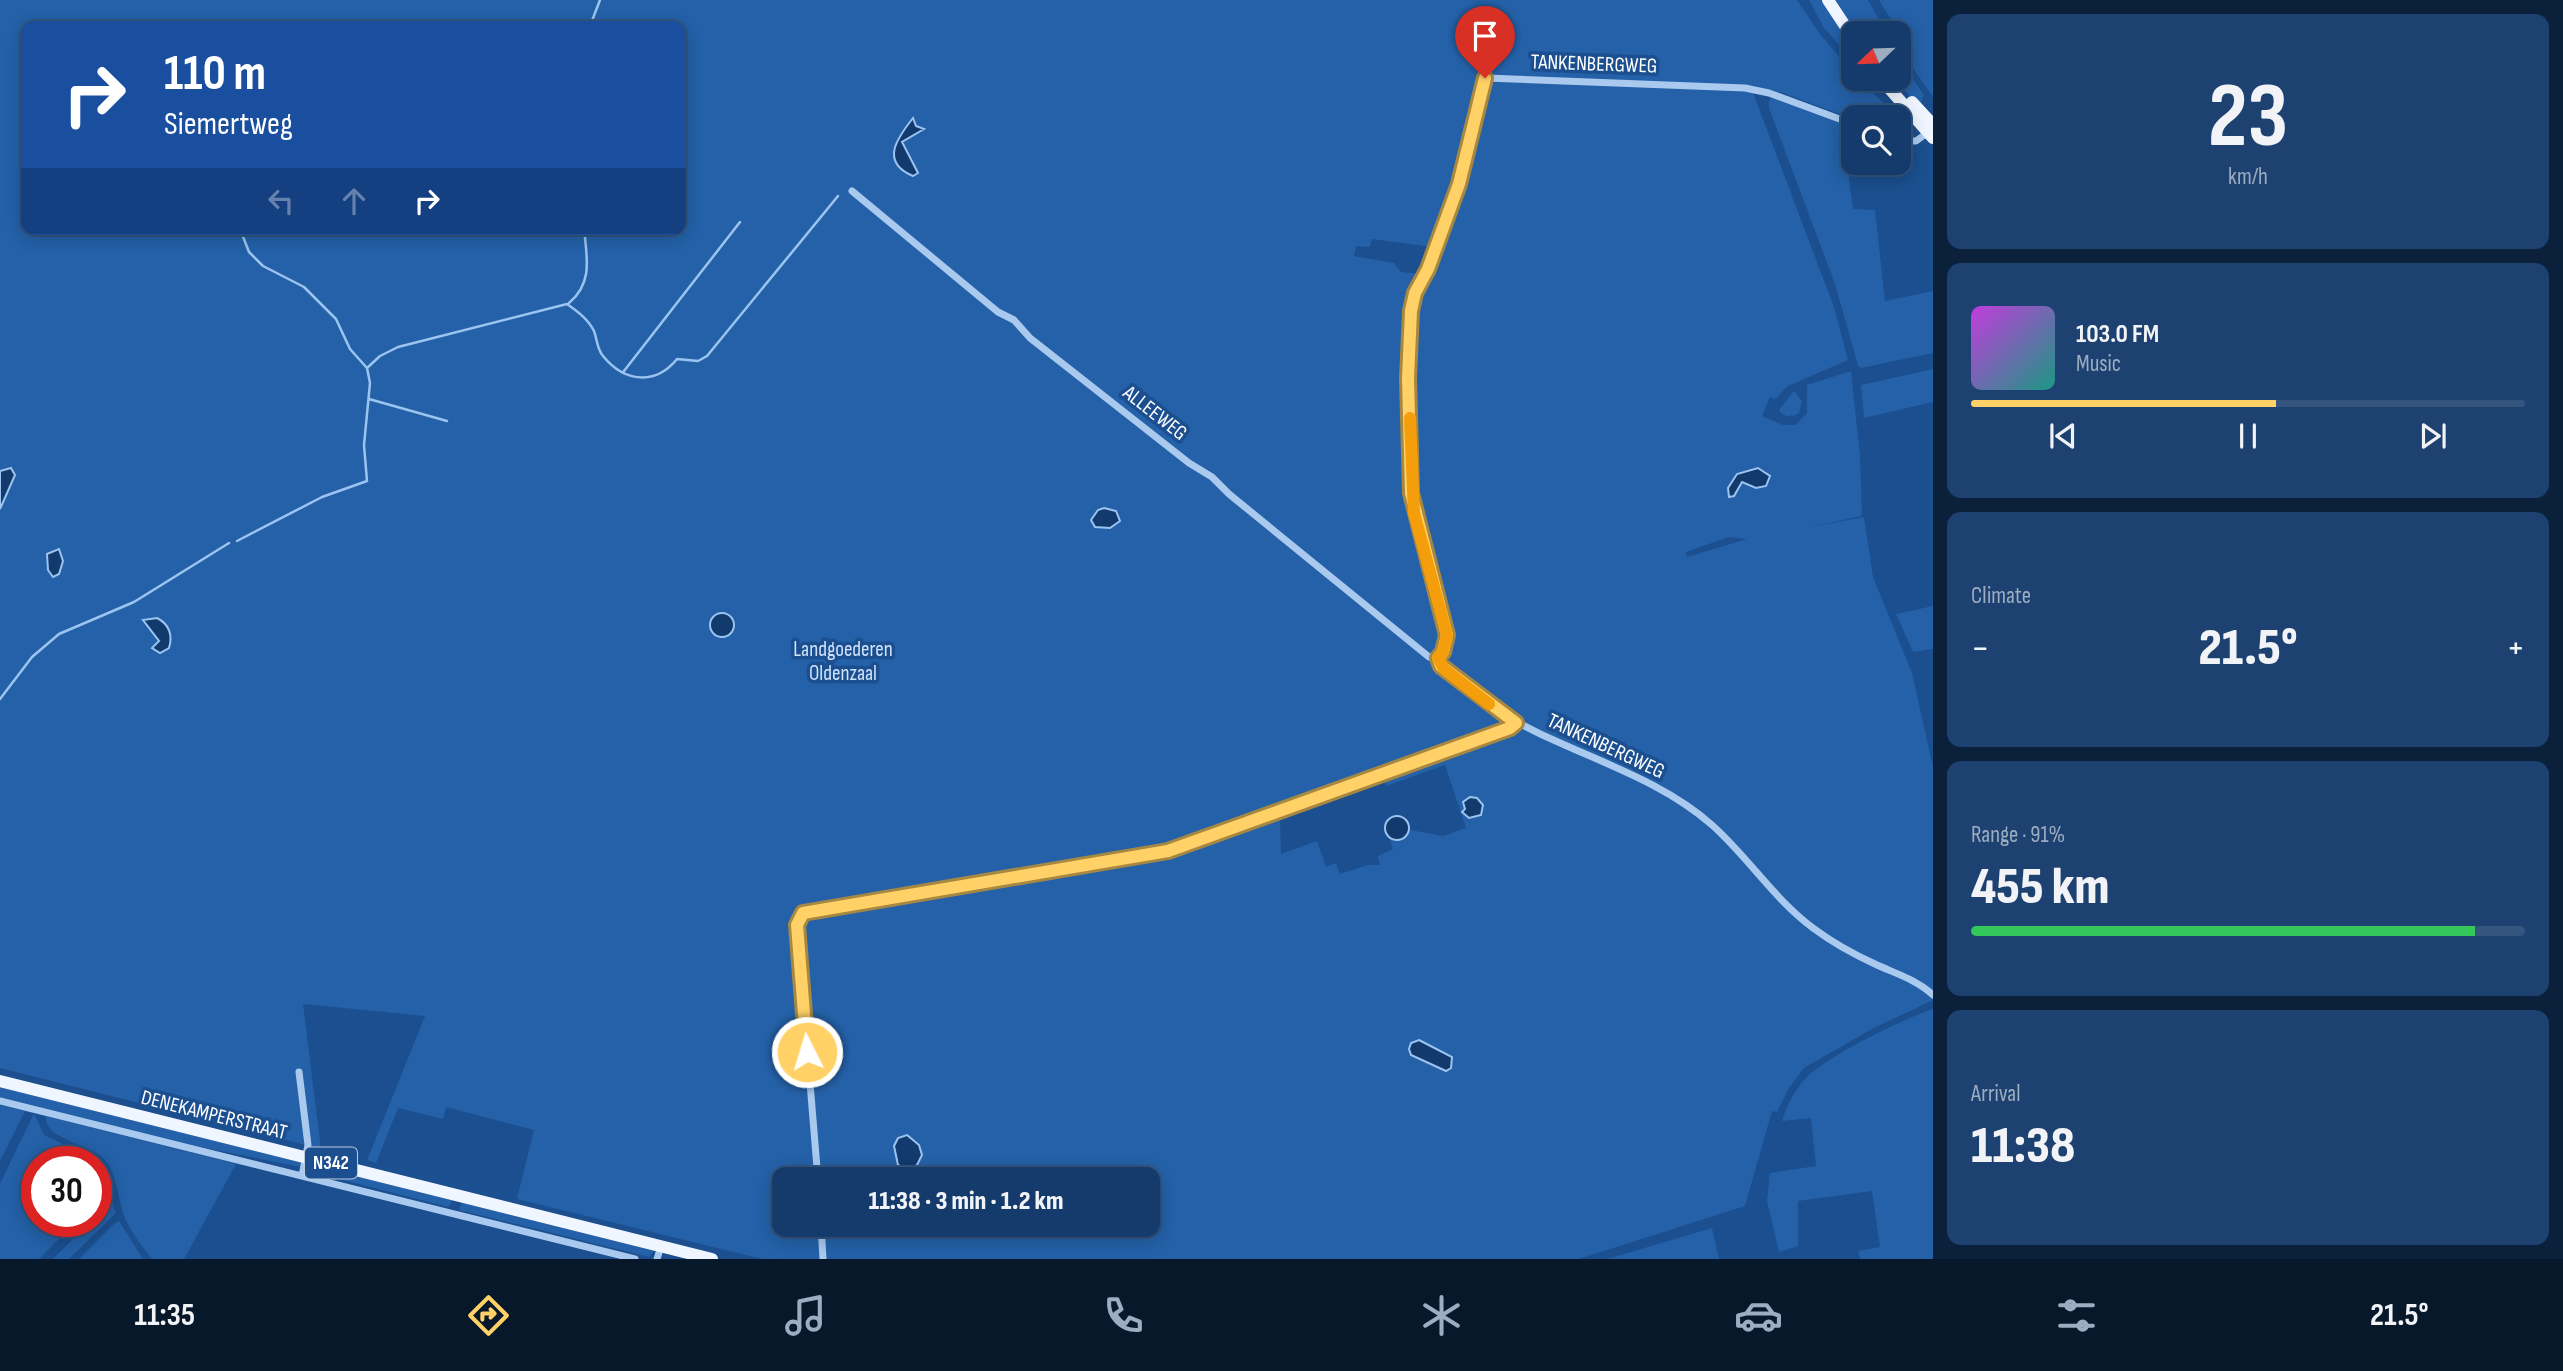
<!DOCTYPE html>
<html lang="en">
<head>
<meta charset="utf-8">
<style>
	body { margin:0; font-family:"Sofia Sans Condensed",sans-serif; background:#1d4271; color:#f1f3f6; height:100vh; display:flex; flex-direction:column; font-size:26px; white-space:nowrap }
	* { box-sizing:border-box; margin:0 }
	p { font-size:23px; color:#9dadc1 }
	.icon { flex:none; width:38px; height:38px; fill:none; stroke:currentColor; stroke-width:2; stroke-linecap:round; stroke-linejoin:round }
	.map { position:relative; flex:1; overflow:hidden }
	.sheet { display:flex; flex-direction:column; gap:14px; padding:14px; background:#0b203b; width:630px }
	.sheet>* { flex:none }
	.hud { position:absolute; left:21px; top:21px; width:665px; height:214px; border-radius:14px; box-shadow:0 4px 18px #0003,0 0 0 2px #33557e; background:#1a4fa0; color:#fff; overflow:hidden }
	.needle { width:46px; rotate:247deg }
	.tools { position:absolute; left:1841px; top:21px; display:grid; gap:14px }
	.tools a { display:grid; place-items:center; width:70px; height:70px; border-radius:14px; background:#143b6b; box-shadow:0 4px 18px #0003,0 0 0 2px #33557e; font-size:35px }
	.speed { position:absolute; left:21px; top:1146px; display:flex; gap:14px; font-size:35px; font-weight:700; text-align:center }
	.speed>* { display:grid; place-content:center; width:91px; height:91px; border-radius:50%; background:#143b6b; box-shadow:0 4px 18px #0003,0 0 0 2px #33557e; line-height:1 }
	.speed .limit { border:10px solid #d22; background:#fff; color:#111 }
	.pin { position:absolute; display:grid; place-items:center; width:60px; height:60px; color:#fff; margin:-72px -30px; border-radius:50% 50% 50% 0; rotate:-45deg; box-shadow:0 0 7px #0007 }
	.pin .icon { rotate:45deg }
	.me { position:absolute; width:77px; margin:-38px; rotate:355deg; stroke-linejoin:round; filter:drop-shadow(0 0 5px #0008) }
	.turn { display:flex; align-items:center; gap:24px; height:147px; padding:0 28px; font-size:32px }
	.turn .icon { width:91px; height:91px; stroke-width:2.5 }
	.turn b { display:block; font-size:49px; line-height:60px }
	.lanes { display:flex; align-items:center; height:66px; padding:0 28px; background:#0003; justify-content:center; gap:35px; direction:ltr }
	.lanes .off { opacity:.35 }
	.big { font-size:52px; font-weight:800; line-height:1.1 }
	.sheet .card { flex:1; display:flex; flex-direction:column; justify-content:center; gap:10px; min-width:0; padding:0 24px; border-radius:14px; background:#1d4271 }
	.sheet .dial { align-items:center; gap:0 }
	.dial b { font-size:91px; line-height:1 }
	.song { display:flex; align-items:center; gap:21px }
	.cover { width:84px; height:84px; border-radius:10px; background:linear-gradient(135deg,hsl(290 70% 55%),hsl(170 70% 35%)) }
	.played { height:7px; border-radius:4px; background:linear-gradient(90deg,#ffd166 55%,#33557e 55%) }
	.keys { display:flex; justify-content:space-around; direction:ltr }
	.heat { display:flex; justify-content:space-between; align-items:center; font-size:38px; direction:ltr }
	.charge { height:10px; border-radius:5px; background:linear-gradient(90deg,#34c759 91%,#33557e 0) }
	.trip { position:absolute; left:772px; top:1167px; width:388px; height:70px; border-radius:14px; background:#143b6b; box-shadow:0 4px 18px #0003,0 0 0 2px #33557e; font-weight:800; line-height:70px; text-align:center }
	.dock { display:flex; height:112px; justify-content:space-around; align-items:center; background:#08182b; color:#9dadc1 }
	.dock .icon { width:49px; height:49px }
	.dock .active { color:#ffd166 }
	.dock b { font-size:32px; color:#f1f3f6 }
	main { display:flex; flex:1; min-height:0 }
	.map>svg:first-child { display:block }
</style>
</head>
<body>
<main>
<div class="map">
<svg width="1933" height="1259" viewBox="0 0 1933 1259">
	<rect width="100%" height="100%" fill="#1b4f8f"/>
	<path fill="#2461a8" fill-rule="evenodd" d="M0 0H1797L1820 34 1853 73V79H1859L1898 117 1853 119 1783 93 1750 85 1834 307 1848 360 1788 386 1775 399 1770 397 1762 416 1783 425H1796L1807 413V385L1851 371 1860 456 1862 516 1806 528 1864 517 1873 577 1912 673 1933 767V1000L1870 1030 1804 1068 1789 1088 1777 1112 1772 1111 1745 1206 1579 1259H762L517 1199 534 1130 446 1107 443 1119 398 1108 376 1163 367 1160 425 1016 303 1004 321 1149 0 1068ZM26 26H681V229H26ZM1372 239 1431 247 1432 248 1420 274 1401 272 1394 263 1354 256 1356 246 1370 247ZM1758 468 1766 471 1749 486 1745 481 1740 483 1732 498C1732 476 1737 472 1758 468ZM1729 537 1747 539 1687 557 1686 552ZM1445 765 1466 828 1443 836 1410 830 1409 833 1390 840 1393 849 1378 856 1380 865H1368L1340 874 1336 863 1326 867 1317 841 1281 854 1280 819 1383 779 1386 786ZM784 1180H1148V1225H784Z
		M1809 0H1824L1853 49V60L1824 28Z
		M1836 0H1868L1887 33H1856Z
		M1879 0H1933V97L1899 48V33Z
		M1899 58 1924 95 1919 106 1894 79H1899Z
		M1773 98 1842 124 1853 209 1875 210 1885 301 1933 291V353L1861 368 1858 365 1835 284 1769 108V100Z
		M1933 369V402L1864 418 1861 385Z
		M1794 391 1802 401 1799 413C1793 417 1783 418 1779 410Z
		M1933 606V649L1913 652 1896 614Z
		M1933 1009V1259H1860L1858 1251 1880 1247 1872 1191 1798 1201V1246L1779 1252 1767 1201 1770 1173 1816 1166 1811 1118 1782 1121C1787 1105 1794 1091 1805 1079 1826 1056 1903 1019 1933 1009Z
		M0 1085 302 1162 301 1167 200 1147 0 1098Z
		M0 1105 25 1111 0 1161Z
		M34 1113 44 1135 100 1162 108 1190 96 1202V1162H37V1222H76L39 1259H0V1184Z
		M46 1116 236 1164 184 1259H152C142 1246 132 1234 125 1218 118 1201 117 1171 103 1158 88 1143 44 1140 46 1116Z
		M313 1164 452 1200 451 1204 448 1207 316 1173 310 1170Z
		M111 1200 116 1213 69 1259H53L90 1222H96V1215Z
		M462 1201 655 1250 649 1257 459 1210Z
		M119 1221 143 1259H79L114 1224Z
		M1712 1228 1719 1259H1607Z"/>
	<path fill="#123a6d" stroke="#9cc4f0" stroke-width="2" d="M913 118 916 126 924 129 902 142 918 173 913 176C879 162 898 137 913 118Z
		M11 468 15 475 0 509V471Z
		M1758 468 1770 476 1766 486 1756 488 1742 482 1734 496 1729 497 1728 488 1737 474Z
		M1104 508 1116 511 1120 521 1110 528 1095 527 1091 520 1098 510Z
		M59 549 63 561 59 574 53 577 48 570 47 554Z
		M710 625a12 12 0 1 1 24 0a12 12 0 1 1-24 0Z
		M157 618C169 624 173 635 169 648L160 653 152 648 159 641 143 620Z
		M1470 797 1477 798 1483 805 1481 815 1469 818 1462 812 1465 809 1463 802Z
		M1385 828a12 12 0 1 1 24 0a12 12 0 1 1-24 0Z
		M1419 1040 1452 1057 1451 1068 1446 1071 1411 1055 1409 1049 1411 1043Z
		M907 1135 919 1145 922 1155 917 1165 908 1170 898 1165 894 1146 898 1138Z"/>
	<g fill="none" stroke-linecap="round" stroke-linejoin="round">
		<path stroke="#9cc4f0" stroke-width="2.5" d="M590 26 600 0
			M569 303C593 283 587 258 584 229
			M367 368 380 356 398 347 567 304C577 311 588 319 594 331 597 339 597 349 603 356 625 383 656 385 677 359L698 361 707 356 838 196
			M624 371 740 222
			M369 399 447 421
			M237 541 322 497 367 481 364 445 370 383 367 368 350 349 336 319 304 287 263 266 249 252 240 229
			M0 699 32 657 59 634 134 602 229 543"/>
		<path stroke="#a9c9ee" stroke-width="7" d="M1899 141H1916L1930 131
			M852 191 998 312 1014 320 1030 338 1189 463 1212 477 1229 494 1429 657 1438 658
			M1438 658 1443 652 1447 635 1411 493 1408 378 1411 311 1415 293 1428 269 1459 184 1485 78 1745 88 1769 93 1853 124
			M1438 658C1448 688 1528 729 1558 742 1611 766 1668 786 1712 825 1748 857 1774 899 1813 928 1833 943 1855 955 1877 965 1897 974 1917 980 1933 995
			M299 1072 308 1145 302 1176
			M0 1101 635 1259
			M818 1180 797 925 803 913 1168 851 1510 728 1516 723
			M821 1225 823 1259
			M657 1259 661 1246"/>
		<path stroke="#f0f6ff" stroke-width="12" d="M1828 0 1853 38
			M1881 79 1933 138
			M1912 102 1933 125
			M0 1081 712 1259"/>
	</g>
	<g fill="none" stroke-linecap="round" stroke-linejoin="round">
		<g stroke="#a68842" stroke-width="18">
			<path id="route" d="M807 1052 797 925 803 913 1168 851 1510 728 1516 723 1441 666 1438 658 1443 652 1447 635 1411 493 1408 378 1411 311 1415 293 1428 269 1459 184 1485 78"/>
		</g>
		<use href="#route" stroke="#ffd166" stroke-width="12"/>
		<path stroke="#f59e0b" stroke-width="12" d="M1410 418 1414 513 1447 635 1443 652 1438 658 1444 669 1489 704"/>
	</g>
	<g text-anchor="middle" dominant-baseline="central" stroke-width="7" stroke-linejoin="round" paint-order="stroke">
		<rect fill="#1b4f8f" stroke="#bbcadd" stroke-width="2" x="305" y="1147.5" width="52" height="31" rx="5"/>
		<g font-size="19" font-weight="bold" fill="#fff">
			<text x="331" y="1163">N342</text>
		</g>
		<g font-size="21" fill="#fff" stroke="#1b4f8f">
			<text transform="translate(1594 64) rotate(2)">TANKENBERGWEG</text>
			<text transform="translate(1155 413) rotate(38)">ALLEEWEG</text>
			<text transform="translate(1606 746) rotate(25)">TANKENBERGWEG</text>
			<text transform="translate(214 1115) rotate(14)">DENEKAMPERSTRAAT</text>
		</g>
		<g font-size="21" fill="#cfe3fa" stroke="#1b4f8f">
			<text x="843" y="649">Landgoederen<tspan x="843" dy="24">Oldenzaal</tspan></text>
		</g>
	</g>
</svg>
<div class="tools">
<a><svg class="needle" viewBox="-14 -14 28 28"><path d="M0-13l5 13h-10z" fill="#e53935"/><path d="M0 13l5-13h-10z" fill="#9dadc1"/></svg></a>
<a><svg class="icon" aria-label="search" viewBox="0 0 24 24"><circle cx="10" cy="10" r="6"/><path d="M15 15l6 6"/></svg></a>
</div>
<div class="speed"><div class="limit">30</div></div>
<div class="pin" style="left:1485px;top:78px;background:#d93025"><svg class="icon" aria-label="arrive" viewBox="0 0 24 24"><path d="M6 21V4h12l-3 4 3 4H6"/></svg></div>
<svg class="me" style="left:807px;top:1052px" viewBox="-20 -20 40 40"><circle r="17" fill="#ffd166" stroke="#fff" stroke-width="3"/><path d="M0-11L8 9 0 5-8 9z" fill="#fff"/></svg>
<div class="trip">11:38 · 3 min · 1.2 km</div>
<div class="hud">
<div class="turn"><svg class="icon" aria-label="right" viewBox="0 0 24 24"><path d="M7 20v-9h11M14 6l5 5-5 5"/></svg><div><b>110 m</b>Siemertweg</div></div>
<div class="lanes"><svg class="icon off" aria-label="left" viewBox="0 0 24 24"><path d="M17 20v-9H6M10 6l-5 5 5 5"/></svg><svg class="icon off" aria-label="ahead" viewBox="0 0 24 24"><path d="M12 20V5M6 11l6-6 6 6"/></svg><svg class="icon" aria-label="right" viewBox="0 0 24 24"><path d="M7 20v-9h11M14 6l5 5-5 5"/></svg></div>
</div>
</div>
<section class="sheet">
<div class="card dial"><b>23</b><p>km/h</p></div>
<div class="card">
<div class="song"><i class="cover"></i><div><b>103.0 FM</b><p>Music</p></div></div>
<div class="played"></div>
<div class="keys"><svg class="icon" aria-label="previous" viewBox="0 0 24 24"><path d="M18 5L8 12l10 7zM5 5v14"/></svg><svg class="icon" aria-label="pause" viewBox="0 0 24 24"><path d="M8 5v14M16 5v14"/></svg><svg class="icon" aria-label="next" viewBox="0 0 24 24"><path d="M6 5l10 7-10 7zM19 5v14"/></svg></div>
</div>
<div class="card"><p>Climate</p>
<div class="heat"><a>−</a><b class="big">21.5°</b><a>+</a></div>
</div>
<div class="card"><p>Range · 91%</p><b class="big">455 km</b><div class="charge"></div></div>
<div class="card"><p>Arrival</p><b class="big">11:38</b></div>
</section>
</main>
<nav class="dock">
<b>11:35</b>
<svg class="icon active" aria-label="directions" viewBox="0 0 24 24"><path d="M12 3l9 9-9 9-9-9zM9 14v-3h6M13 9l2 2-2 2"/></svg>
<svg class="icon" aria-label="music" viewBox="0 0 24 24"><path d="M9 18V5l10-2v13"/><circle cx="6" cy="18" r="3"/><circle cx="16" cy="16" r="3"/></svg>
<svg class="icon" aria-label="phone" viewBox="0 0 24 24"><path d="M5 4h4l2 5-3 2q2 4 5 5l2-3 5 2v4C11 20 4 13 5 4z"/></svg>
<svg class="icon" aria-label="climate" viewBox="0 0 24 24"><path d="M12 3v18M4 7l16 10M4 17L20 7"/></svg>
<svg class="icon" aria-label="car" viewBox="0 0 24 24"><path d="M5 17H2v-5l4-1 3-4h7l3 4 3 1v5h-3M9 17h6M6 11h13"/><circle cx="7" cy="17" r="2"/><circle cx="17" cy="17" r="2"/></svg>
<svg class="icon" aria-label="filters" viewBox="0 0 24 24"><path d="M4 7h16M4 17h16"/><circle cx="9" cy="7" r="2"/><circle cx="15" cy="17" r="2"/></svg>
<b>21.5°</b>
</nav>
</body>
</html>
